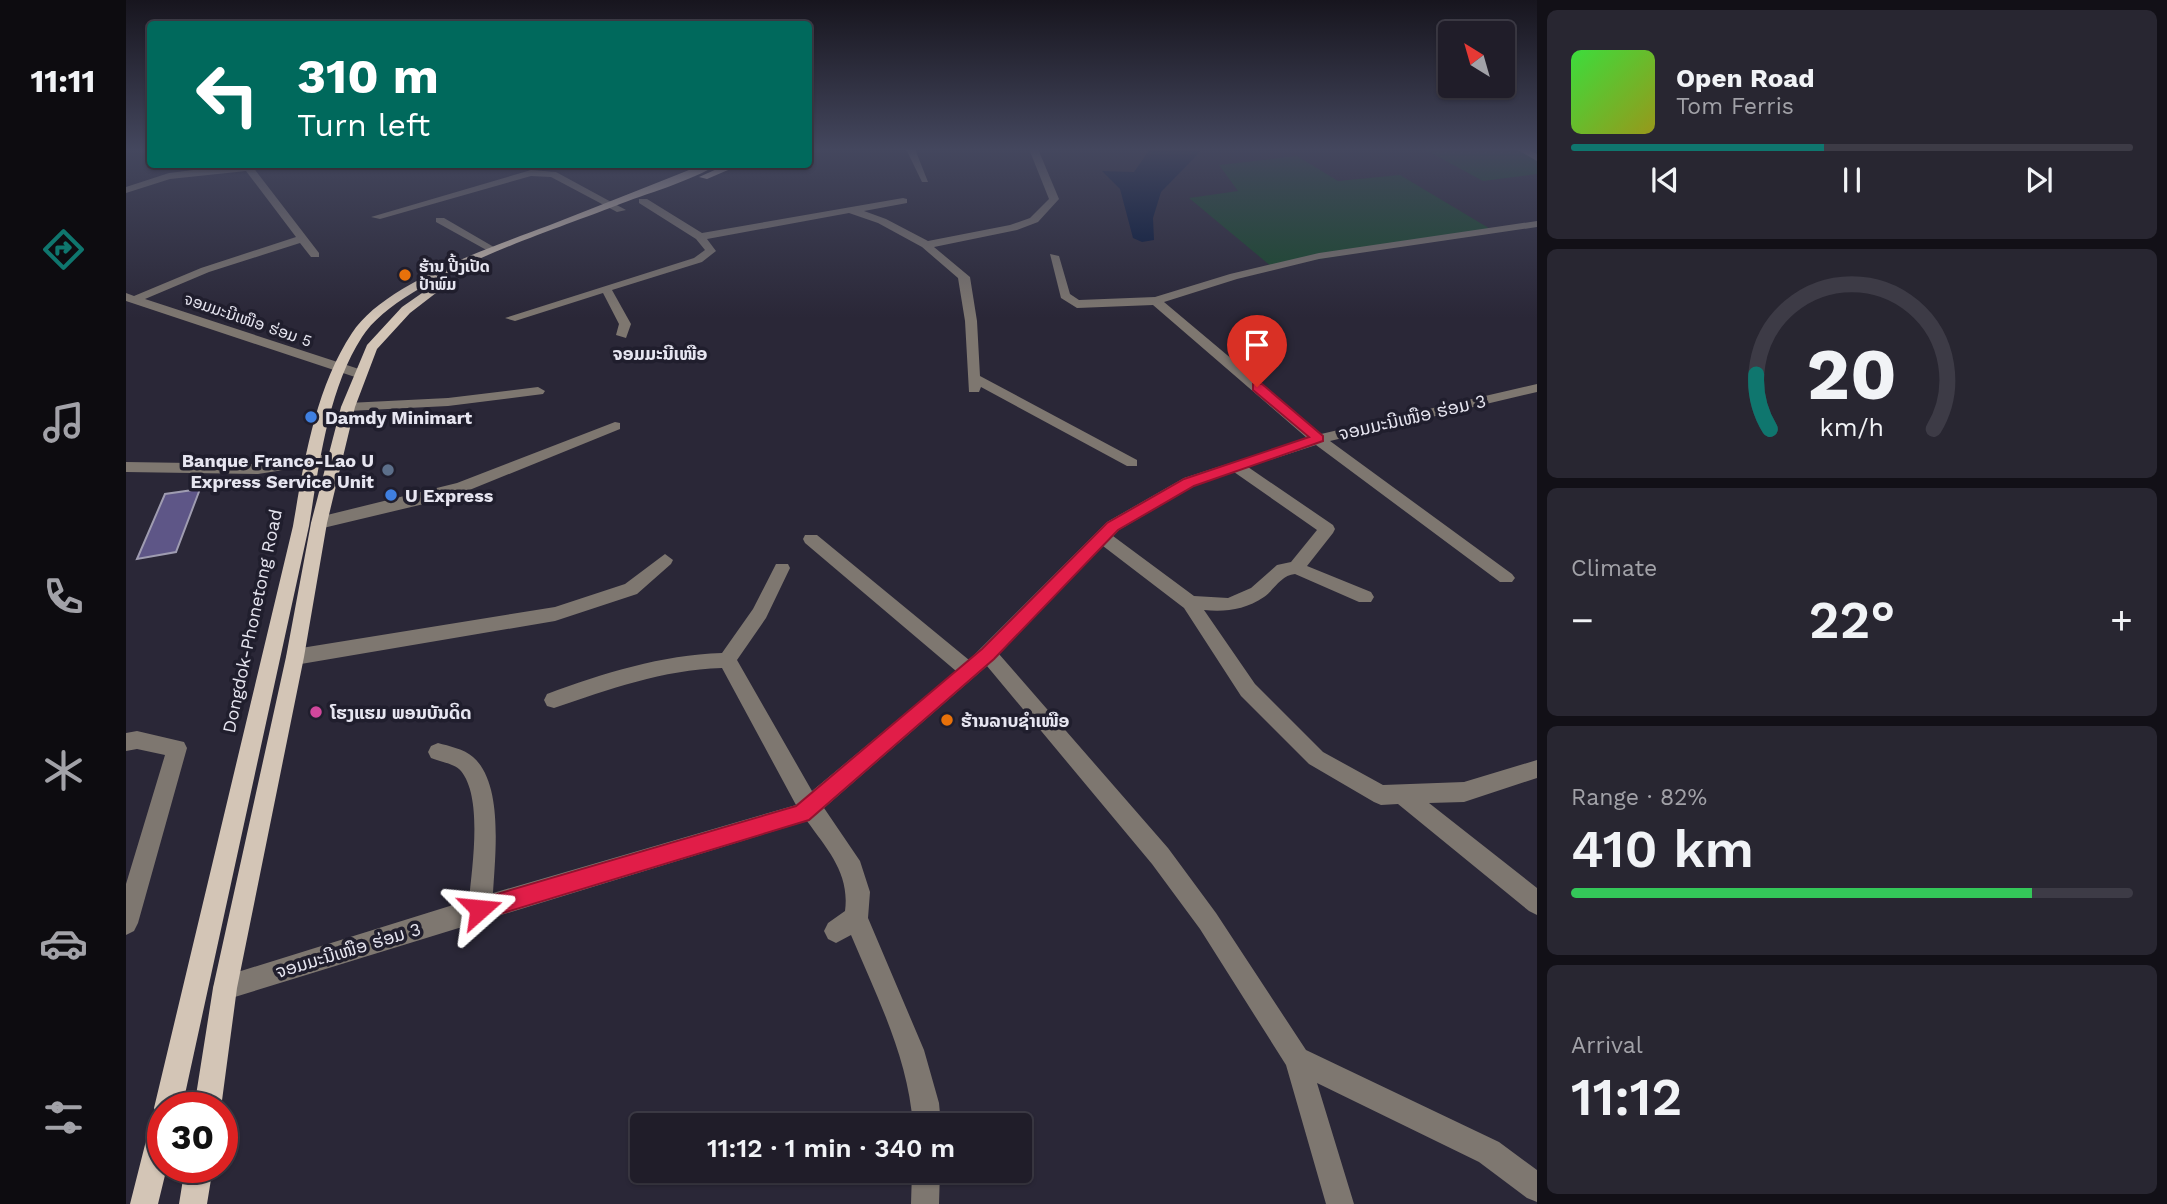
<!DOCTYPE html>
<html lang="en">
<head>
<meta charset="utf-8">
<style>
	body { margin:0; font-family:"Work Sans","Noto Sans Lao",sans-serif; background:#282631; color:#f1f3f6; height:100vh; display:flex; flex-direction:column; font-size:26px; white-space:nowrap }
	* { box-sizing:border-box; margin:0 }
	p { font-size:23px; color:#a2a2a8 }
	.icon { flex:none; width:38px; height:38px; fill:none; stroke:currentColor; stroke-width:2; stroke-linecap:round; stroke-linejoin:round }
	.map { position:relative; flex:1; overflow:hidden }
	.panel { display:flex; flex-direction:column; gap:10px; padding:10px; background:#121017; width:630px }
	.panel>* { flex:none }
	.hud { position:absolute; left:21px; top:21px; width:665px; height:147px; border-radius:7px; box-shadow:0 2px 5px #0004,0 0 0 2px #3d3b46; background:#00695c; color:#fff; overflow:hidden }
	.needle { width:46px; rotate:323deg }
	.controls { position:absolute; left:1312px; top:21px; display:grid; gap:14px }
	.controls a { display:grid; place-items:center; width:77px; height:77px; border-radius:7px; background:#201d29; box-shadow:0 2px 5px #0004,0 0 0 2px #3d3b46; font-size:35px }
	.speed { position:absolute; left:21px; top:1092px; display:flex; gap:14px; font-size:35px; font-weight:700; text-align:center }
	.speed>* { display:grid; place-content:center; width:91px; height:91px; border-radius:50%; background:#201d29; box-shadow:0 2px 5px #0004,0 0 0 2px #3d3b46; line-height:1 }
	.speed .limit { border:10px solid #d22; background:#fff; color:#111 }
	.pin { position:absolute; display:grid; place-items:center; width:60px; height:60px; color:#fff; margin:-72px -30px; border-radius:50% 50% 50% 0; rotate:-45deg; box-shadow:0 0 7px #0007 }
	.pin .icon { rotate:45deg }
	.me { position:absolute; width:77px; margin:-38px; rotate:72deg; stroke-linejoin:round; filter:drop-shadow(0 0 5px #0008) }
	.turn { display:flex; align-items:center; gap:24px; height:147px; padding:0 35px; font-size:32px }
	.turn .icon { width:91px; height:91px; stroke-width:2.5 }
	.turn b { display:block; font-size:49px; line-height:60px }
	.big { font-size:52px; font-weight:600; line-height:1.1 }
	.panel .tile { flex:1; display:flex; flex-direction:column; justify-content:center; gap:10px; min-width:0; padding:0 24px; border-radius:10px; background:#282631 }
	.panel .dial { align-items:center; gap:0 }
	.dial svg { height:182px; overflow:visible; fill:none; stroke:#3d3b46; stroke-width:7; stroke-linecap:round; text-anchor:middle }
	.dial text { fill:#f1f3f6; stroke:none }
	.song { display:flex; align-items:center; gap:21px }
	.cover { width:84px; height:84px; border-radius:10px; background:linear-gradient(135deg,hsl(120 70% 55%),hsl(60 70% 35%)) }
	.played { height:7px; border-radius:4px; background:linear-gradient(90deg,#0f766e 45%,#3d3b46 45%) }
	.keys { display:flex; justify-content:space-around; direction:ltr }
	.heat { display:flex; justify-content:space-between; align-items:center; font-size:38px; direction:ltr }
	.charge { height:10px; border-radius:5px; background:linear-gradient(90deg,#34c759 82%,#3d3b46 0) }
	.trip { position:absolute; left:504px; top:1113px; width:402px; height:70px; border-radius:7px; background:#201d29; box-shadow:0 2px 5px #0004,0 0 0 2px #3d3b46; font-weight:600; line-height:70px; text-align:center }
	main { display:flex; flex:1; min-height:0 }
	.tabs { display:flex; flex-direction:column; width:126px; justify-content:space-around; align-items:center; background:#0d0c10; color:#a2a2a8 }
	.tabs .icon { width:49px; height:49px }
	.tabs .current { color:#0f766e }
	.tabs b { font-size:32px; color:#f1f3f6 }
	.map>svg:first-child { display:block }
</style>
</head>
<body>
<main>
<nav class="tabs">
<b>11:11</b>
<svg class="icon current" aria-label="directions" viewBox="0 0 24 24"><path d="M12 3l9 9-9 9-9-9zM9 14v-3h6M13 9l2 2-2 2"/></svg>
<svg class="icon" aria-label="music" viewBox="0 0 24 24"><path d="M9 18V5l10-2v13"/><circle cx="6" cy="18" r="3"/><circle cx="16" cy="16" r="3"/></svg>
<svg class="icon" aria-label="phone" viewBox="0 0 24 24"><path d="M5 4h4l2 5-3 2q2 4 5 5l2-3 5 2v4C11 20 4 13 5 4z"/></svg>
<svg class="icon" aria-label="climate" viewBox="0 0 24 24"><path d="M12 3v18M4 7l16 10M4 17L20 7"/></svg>
<svg class="icon" aria-label="car" viewBox="0 0 24 24"><path d="M5 17H2v-5l4-1 3-4h7l3 4 3 1v5h-3M9 17h6M6 11h13"/><circle cx="7" cy="17" r="2"/><circle cx="17" cy="17" r="2"/></svg>
<svg class="icon" aria-label="filters" viewBox="0 0 24 24"><path d="M4 7h16M4 17h16"/><circle cx="9" cy="7" r="2"/><circle cx="15" cy="17" r="2"/></svg>
</nav>
<div class="map">
<svg width="1411" height="1204" viewBox="0 0 1411 1204">
	<rect width="100%" height="100%" fill="#2a2737"/>
	<path fill="#154828" d="M1298 149H1395L1411 157V174L1357 181Z
		M1171 156 1212 181 1274 175 1366 230 1146 267 1063 198 1112 191 1093 165Z"/>
	<path fill="#001337" d="M1024 149H1077L1035 192 1027 218 1028 240 1016 242 1007 238 994 189 976 171 1008 172Z"/>
	<path fill="#5e5687" stroke="#9f9cb1" stroke-width="2" d="M74 489 50 552 11 559 39 494Z"/>
	<g fill="none" stroke-linecap="round" stroke-linejoin="round">
		<path fill="#7e7770" fill-rule="evenodd" d="M780 149H789L802 182H796Z
			M903 149H912L933 199 912 222 891 230 808 247 844 277 851 321 854 376 1011 460V466H1001L855 387 853 392H843L839 321 832 278 796 247 752 223 723 213 581 239 590 251 576 262 486 290 505 324 500 338 490 335 493 324 477 293 389 321 379 318 568 258 579 250 570 239 513 203V199H521L576 233 777 198 781 199V203L738 211 760 219 802 241 884 225 904 218 923 199Z
			M1390 149H1401L1411 154V161Z
			M115 164 126 166 193 253V257H185L174 243 83 272 19 299 239 371V377H229L0 301V293L8 296 75 268 170 237 120 171 44 179 0 193V187L43 173Z
			M405 170 430 172 500 210 491 212 425 177 405 176 254 219 245 217Z
			M310 218H318L373 250 364 252 310 222Z
			M1411 221V227L1193 259 1111 279 1038 302 1195 434 1411 384V392L1204 441 1386 574 1389 578 1386 582H1374L1190 445 1122 467 1207 525 1209 529 1207 533 1181 566 1245 592 1248 597 1245 602H1233L1169 574C1155 575 1148 590 1138 597 1119 610 1099 612 1078 610L1129 684 1197 752 1257 785 1338 782 1411 760V778L1338 802 1303 803 1411 888V915L1403 911 1272 804 1255 805 1248 802 1183 764 1115 696 1058 608 977 546 873 654 1042 848 1090 913 1180 1050 1373 1142 1411 1170V1202L1401 1198 1353 1162 1191 1083 1228 1204H1200L1160 1065 1074 929 1026 864 861 666 698 808 734 861 744 892 742 918 798 1050 813 1103 815 1125H787C782 1057 751 997 725 935L710 943 702 939 698 931 702 923 719 911C724 874 702 850 681 821L99 1000 90 997 87 988 90 979 99 976 343 900C346 867 357 798 335 771 328 763 314 762 305 758L302 752 305 746 312 743C323 746 338 749 347 757 378 784 369 856 367 893L670 805 596 668C536 670 484 689 428 708L421 706 418 700 421 694C478 673 535 655 596 653L627 609 650 564H662L664 568 640 618 611 660 686 791 830 671 679 543 677 539 679 535H691L843 660 981 522 1058 478 1181 438 1027 305 951 308 935 298 924 254 933 256 944 294 953 300 1029 297 1104 274 1193 253ZM1108 472 1191 530 1165 562 1151 565 1125 588 1102 598 1068 596 987 536 993 530 1068 486Z
			M412 387 419 391 417 394 322 406 222 411 215 407 222 403 322 398Z
			M489 422 494 423V429L341 491 302 503 193 529 185 523 193 517 331 483Z
			M210 453 215 455V461L132 474 0 472V462L132 464Z
			M539 554 547 560 545 564 511 594 429 621 169 665 162 662 160 657 162 652 169 649 429 607 499 584Z
			M11 731 58 742 61 748 12 923 8 931 0 935V884L39 755 11 749 0 751V733Z
			M786 1171H814L813 1204H785Z"/>
		<path fill="#d3c5b6" fill-rule="evenodd" d="M578 164H592C566 181 519 194 489 206 423 232 273 279 236 337 202 389 193 466 183 526L56 1108H37V1167H41L32 1204H4L23 1129 27 1119 32 1117 28 1108 167 526C178 462 189 389 226 333 260 281 372 245 429 223 479 203 529 184 578 164Z
			M602 164H616L581 179 573 177Z
			M309 284 319 286 284 313 251 349 229 407 201 523 178 657 111 988 95 1108H68L87 988 160 657 185 523 215 407 241 345 276 307Z
			M59 1167H87L81 1204H53Z"/>
	</g>
	<linearGradient id="sky" x2="0" y2="1"><stop stop-color="#17151e"/><stop offset="0.47" stop-color="#44475e"/><stop offset="1" stop-color="#44475e" stop-opacity="0"/></linearGradient>
	<rect width="1411" height="318" fill="url(#sky)"/>
	<path fill="#e11d48" stroke="#92132f" stroke-width="2" d="M1127 384H1136L1197 436V441L1068 486 992 530 868 659 683 820 354 920 347 917 344 909 347 902 354 899 670 806 856 649 981 523 1058 479 1183 437 1127 390Z"/>
	<g fill="#e8710a" stroke="#201e2d" stroke-width="2.5">
		<circle cx="279" cy="275" r="7"/>
		<circle cx="821" cy="720" r="7"/>
	</g>
	<g fill="#3f7fe0" stroke="#201e2d" stroke-width="2.5">
		<circle cx="185" cy="417" r="7"/>
		<circle cx="265" cy="495" r="7"/>
	</g>
	<circle fill="#5c6f8a" stroke="#201e2d" stroke-width="2.5" cx="262" cy="470" r="7"/>
	<circle fill="#d1479c" stroke="#201e2d" stroke-width="2.5" cx="190" cy="712" r="7"/>
	<g text-anchor="middle" dominant-baseline="central" stroke-width="7" stroke-linejoin="round" paint-order="stroke">
		<g font-size="16" font-weight="bold" fill="#e6e5f0" stroke="#201e2d" text-anchor="start">
			<text x="293" y="266">ຮ້ານ ປີ້ງເປັດ<tspan x="293" dy="18">ປ້າພົມ</tspan></text>
		</g>
		<g font-size="16" fill="#e6e5f0" stroke="#201e2d">
			<text transform="translate(122 320) rotate(19)">ຈອມມະນີເໜືອ ຮ່ອມ 5</text>
		</g>
		<g font-size="18" font-weight="bold" fill="#e6e5f0" stroke="#201e2d">
			<text x="534" y="353">ຈອມມະນີເໜືອ</text>
		</g>
		<g font-size="18" font-weight="bold" fill="#e6e5f0" stroke="#201e2d" text-anchor="start">
			<text x="199" y="417">Damdy Minimart</text>
			<text x="248" y="460" text-anchor="end">Banque Franco-Lao U<tspan x="248" dy="21">Express Service Unit</tspan></text>
			<text x="279" y="495">U Express</text>
			<text x="204" y="712">ໂຮງແຮມ ພອນບັນດິດ</text>
			<text x="835" y="720">ຮ້ານລາບຊຳເໜືອ</text>
		</g>
		<g font-size="18" fill="#e6e5f0" stroke="#201e2d">
			<text transform="translate(1286 417) rotate(-13)">ຈອມມະນີເໜືອ ຮ່ອມ 3</text>
			<text transform="translate(126 621) rotate(-78)">Dongdok-Phonetong Road</text>
			<text transform="translate(222 950) rotate(-17)">ຈອມມະນີເໜືອ ຮ່ອມ 3</text>
		</g>
	</g>
</svg>
<div class="controls">
<a><svg class="needle" viewBox="-14 -14 28 28"><path d="M0-13l5 13h-10z" fill="#e53935"/><path d="M0 13l5-13h-10z" fill="#a2a2a8"/></svg></a>
</div>
<div class="speed"><div class="limit">30</div></div>
<div class="pin" style="left:1131px;top:387px;background:#d93025"><svg class="icon" aria-label="arrive" viewBox="0 0 24 24"><path d="M6 21V4h12l-3 4 3 4H6"/></svg></div>
<svg class="me" style="left:354px;top:909px" viewBox="-20 -20 40 40"><path d="M0-17L14 15 0 8-14 15z" fill="#e11d48" stroke="#fff" stroke-width="4"/></svg>
<div class="trip">11:12 · 1 min · 340 m</div>
<div class="hud">
<div class="turn"><svg class="icon" aria-label="left" viewBox="0 0 24 24"><path d="M17 20v-9H6M10 6l-5 5 5 5"/></svg><div><b>310 m</b>Turn left</div></div>
</div>
</div>
<section class="panel">
<div class="tile">
<div class="song"><i class="cover"></i><div><b>Open Road</b><p>Tom Ferris</p></div></div>
<div class="played"></div>
<div class="keys"><svg class="icon" aria-label="previous" viewBox="0 0 24 24"><path d="M18 5L8 12l10 7zM5 5v14"/></svg><svg class="icon" aria-label="pause" viewBox="0 0 24 24"><path d="M8 5v14M16 5v14"/></svg><svg class="icon" aria-label="next" viewBox="0 0 24 24"><path d="M6 5l10 7-10 7zM19 5v14"/></svg></div>
</div>
<div class="tile dial"><svg viewBox="0 0 100 80">
<path d="M14 69A42 42 0 1 1 86 69"/>
<path d="M14 69A42 42 0 0 1 8 45" stroke="#0f766e"/>
<text x="50" y="56" font-size="32" font-weight="700">20</text>
<text x="50" y="72" font-size="11">km/h</text>
</svg></div>
<div class="tile"><p>Climate</p>
<div class="heat"><a>−</a><b class="big">22°</b><a>+</a></div>
</div>
<div class="tile"><p>Range · 82%</p><b class="big">410 km</b><div class="charge"></div></div>
<div class="tile"><p>Arrival</p><b class="big">11:12</b></div>
</section>
</main>
</body>
</html>
